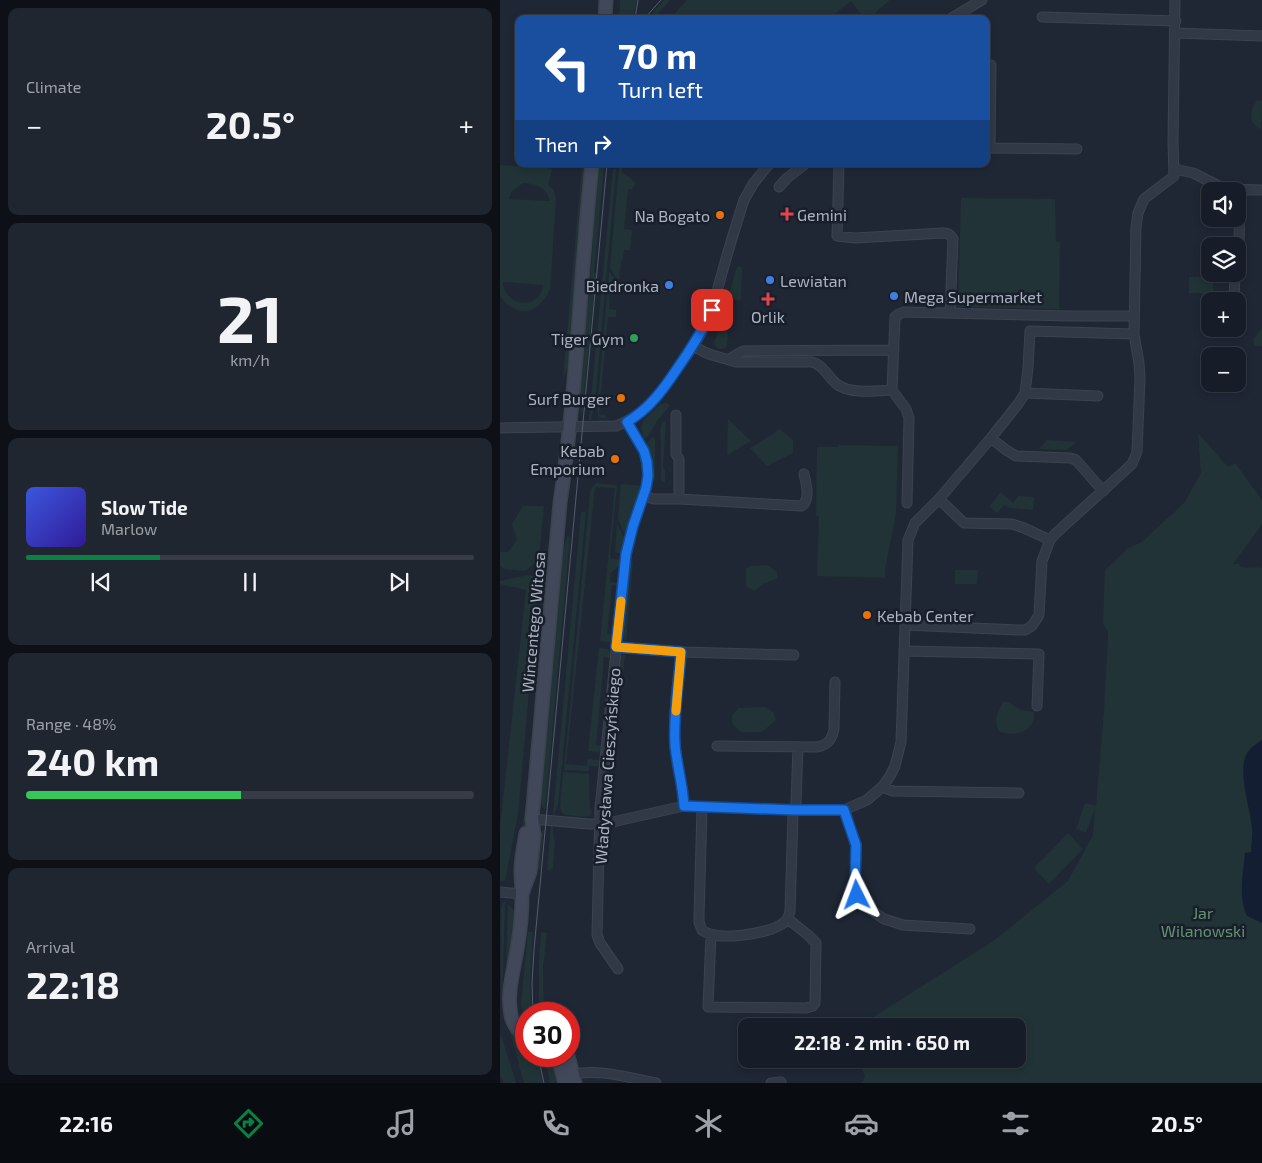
<!DOCTYPE html>
<html lang="en">
<head>
<meta charset="utf-8">
<style>
	body { margin:0; font-family:"Exo 2",sans-serif; background:#202630; color:#f1f3f6; height:100vh; display:flex; flex-direction:column; font-size:19px; white-space:nowrap }
	* { box-sizing:border-box; margin:0 }
	p { font-size:16px; color:#9ea2a8 }
	.icon { flex:none; width:28px; height:28px; fill:none; stroke:currentColor; stroke-width:2; stroke-linecap:round; stroke-linejoin:round }
	.map { position:relative; flex:1; overflow:hidden }
	.panel { display:flex; flex-direction:column; gap:8px; padding:8px; background:#0d1016; width:500px }
	.panel>* { flex:none }
	.hud { position:absolute; left:15px; top:15px; width:475px; height:152px; border-radius:10px; box-shadow:0 2px 8px #0003,0 0 0 1px #363b45; background:#1a4fa0; color:#fff; overflow:hidden }
	.fabs { position:absolute; left:701px; top:182px; display:grid; gap:10px }
	.fabs a { display:grid; place-items:center; width:45px; height:45px; border-radius:10px; background:#171d28; box-shadow:0 2px 8px #0003,0 0 0 1px #363b45; font-size:25px }
	.speed { position:absolute; left:15px; top:1002px; display:flex; gap:10px; font-size:25px; font-weight:700; text-align:center }
	.speed>* { display:grid; place-content:center; width:65px; height:65px; border-radius:50%; background:#171d28; box-shadow:0 2px 8px #0003,0 0 0 1px #363b45; line-height:1 }
	.speed .limit { border:8px solid #d22; background:#fff; color:#111 }
	.pin { position:absolute; display:grid; place-items:center; width:42px; height:42px; color:#fff; margin:-21px; border-radius:10px; box-shadow:0 2px 8px #0006 }
	.me { position:absolute; width:55px; margin:-28px; rotate:357deg; stroke-linejoin:round; filter:drop-shadow(0 0 4px #0008) }
	.turn { display:flex; align-items:center; gap:18px; height:105px; padding:0 20px; font-size:22px }
	.turn .icon { width:65px; height:65px; stroke-width:2.5 }
	.turn b { display:block; font-size:35px; line-height:42px }
	.then { display:flex; align-items:center; height:48px; padding:0 20px; background:#0003; gap:10px; font-size:19px }
	.big { font-size:38px; font-weight:700; line-height:1.1 }
	.panel .widget { flex:1; display:flex; flex-direction:column; justify-content:center; gap:8px; min-width:0; padding:0 18px; border-radius:10px; background:#202630 }
	.panel .dial { align-items:center; gap:0 }
	.dial b { font-size:65px; line-height:1 }
	.song { display:flex; align-items:center; gap:15px }
	.cover { width:60px; height:60px; border-radius:8px; background:linear-gradient(135deg,hsl(230 70% 55%),hsl(250 70% 35%)) }
	.played { height:5px; border-radius:2px; background:linear-gradient(90deg,#0b8043 30%,#363b45 30%) }
	.keys { display:flex; justify-content:space-around; direction:ltr }
	.heat { display:flex; justify-content:space-between; align-items:center; font-size:28px; direction:ltr }
	.charge { height:8px; border-radius:4px; background:linear-gradient(90deg,#34c759 48%,#363b45 0) }
	.trip { position:absolute; left:238px; top:1018px; width:288px; height:50px; border-radius:10px; background:#171d28; box-shadow:0 2px 8px #0003,0 0 0 1px #363b45; font-weight:700; line-height:50px; text-align:center }
	.dock { display:flex; height:80px; justify-content:space-around; align-items:center; background:#090c10; color:#9ea2a8 }
	.dock .icon { width:35px; height:35px }
	.dock .selected { color:#0b8043 }
	.dock b { font-size:22px; color:#f1f3f6 }
	main { display:flex; flex:1; min-height:0 }
	.map>svg:first-child { display:block }
</style>
</head>
<body>
<main>
<section class="panel">
<div class="widget"><p>Climate</p>
<div class="heat"><a>−</a><b class="big">20.5°</b><a>+</a></div>
</div>
<div class="widget dial"><b>21</b><p>km/h</p></div>
<div class="widget">
<div class="song"><i class="cover"></i><div><b>Slow Tide</b><p>Marlow</p></div></div>
<div class="played"></div>
<div class="keys"><svg class="icon" aria-label="previous" viewBox="0 0 24 24"><path d="M18 5L8 12l10 7zM5 5v14"/></svg><svg class="icon" aria-label="pause" viewBox="0 0 24 24"><path d="M8 5v14M16 5v14"/></svg><svg class="icon" aria-label="next" viewBox="0 0 24 24"><path d="M6 5l10 7-10 7zM19 5v14"/></svg></div>
</div>
<div class="widget"><p>Range · 48%</p><b class="big">240 km</b><div class="charge"></div></div>
<div class="widget"><p>Arrival</p><b class="big">22:18</b></div>
</section>
<div class="map">
<svg width="762" height="1083" viewBox="0 0 762 1083">
	<rect width="100%" height="100%" fill="#1f2735"/>
	<path fill="#213336" fill-rule="evenodd" d="M120 0H137L133 19H119Z
		M164 0H170L153 19H147Z
		M187 0H390L378 10 371 19H364L351 1 328 19H170Z
		M757 100 762 101 761 130 752 122C750 113 752 108 757 100Z
		M0 165 48 168 52 170 48 185 54 190 56 201 50 289C39 314 17 320 0 296ZM23 183C36 184 47 187 50 201L9 199 11 192ZM3 283V282L44 285C42 289 41 294 39 296 27 310 4 301 3 283Z
		M82 166 86 167 68 366 63 379Z
		M119 166 122 167V172L136 183 132 189H128L124 229 132 230 130 250H124L123 259 121 261 119 282 110 268Z
		M96 168H104L94 272 96 273 82 415 79 407V398L92 258Z
		M113 169H116L95 403 91 420H89Z
		M461 198 555 199 556 242H560L559 309 458 307Z
		M239 266 242 268 241 299 239 301 234 299 230 291 237 267Z
		M109 271 119 285H110L109 309 116 310V317H108L99 414 106 415V418H100L98 415V399Z
		M689 277H713V293H689Z
		M222 327H226C229 332 228 343 226 348L220 349 215 346 214 342 220 328Z
		M762 329V346H754V338Z
		M166 403 170 405 157 421 149 435 144 439 141 429 143 421 160 404Z
		M228 419 251 441 227 455Z
		M166 420 163 467 165 470V483L161 481V451L160 429 162 423Z
		M280 429 293 440V453L267 466 250 448Z
		M698 433 728 467 735 463 762 500V524L733 564H739L741 567C748 569 754 566 762 568V1083H362L365 1076 357 1059H516V1026H359L492 942 568 881 593 835 595 808 586 833 576 829 585 803 596 806 604 711 608 637V632L603 624 605 570 628 548 642 542 684 503 701 473Z
		M152 437 155 438V480L152 481V459L146 444Z
		M547 440 577 442 566 450 539 449Z
		M339 445 398 446 396 513 385 570V578L317 576 319 516H316L317 447H338Z
		M97 483 117 485 110 558 120 560V565L111 573 110 582 119 583 118 586 112 585 107 634 113 635V639L109 642 100 641 115 488 95 487 66 764 87 766V759L98 760 100 761 101 766H89V771L64 770 90 493C91 489 93 485 97 483Z
		M121 484 143 486 126 536H125L118 519Z
		M501 492 513 503 518 496 534 497 533 510 509 508 504 505 497 513 489 506Z
		M23 506H44L39 560 25 571 4 569 0 566V552H8L17 540 12 524Z
		M81 512H86L58 805 55 812 54 816 53 815Z
		M117 524 125 539 122 554 115 552Z
		M67 536 70 537 45 811 40 801 60 562Z
		M49 540 51 549 39 697 34 709Z
		M129 561 133 562 126 642 122 635Z
		M268 565 277 572 278 578 263 584 254 591 246 586V569L250 566Z
		M455 570H478L477 584H455Z
		M28 575 39 577 18 814 5 880 0 882V827L26 590 0 584V581Z
		M99 648 108 649 112 654V658L104 657 96 745 103 746 102 750 98 752 88 751Z
		M125 654 119 712H114L119 659 121 656Z
		M503 702H508L521 710 534 712C537 730 514 739 499 731 493 722 498 711 503 702Z
		M266 707 273 712 276 720 262 732H241L232 723V716L238 708Z
		M114 716 119 717 116 745 113 742 112 739Z
		M31 738 34 751 27 815 22 841H20L26 803Z
		M63 772 89 774 90 810H92L91 815 86 817 66 815 62 813 60 807Z
		M53 825V834L55 843 53 867 50 870H47L51 826Z
		M44 829 40 869H33L39 848 40 835Z
		M568 833 583 849 549 884 534 868Z
		M3 902H5L2 1009C0 976 1 941 1 908Z
		M8 904 12 908 15 914 7 1006 26 1040V1056H37L43 1083H24L8 1025 5 1004Z
		M28 932H33L30 983 32 1014H26V1022L23 1015 21 1004Z
		M41 932 47 933 43 968 44 1014H39V961Z
		M0 1034 2 1038 16 1083H4L0 1076Z
		M44 1056H50L55 1064 61 1083H50Z"/>
	<path fill="#131e32" d="M762 740V923L747 916C738 897 743 874 745 853L751 852C751 844 753 835 752 828 750 807 737 772 747 753 751 747 757 743 762 740Z"/>
	<g fill="none" stroke-linecap="round" stroke-linejoin="round">
		<g stroke="#3c434f" stroke-width="11">
			<path id="street" d="M542 17 676 21
				M450 19 482 0
				M675 33 762 36
				M491 65 490 148 577 149
				M339 164 337 236 355 238 443 233C448 233 450 234 453 239L450 313
				M675 169 693 173 725 189 762 190
				M279 187 287 178 305 164
				M738 250 739 246 740 190
				M734 301 735 274
				M194 346 204 352 212 355 236 362H312C324 365 328 378 338 385 350 394 377 391 392 390
				M229 359 243 351 394 350
				M525 393 528 368 530 331 634 334
				M0 428 116 426C141 417 158 398 172 376 183 361 195 345 204 328 213 309 218 287 224 266 230 244 237 222 244 200L253 184 269 164
				M491 438 506 450 516 456 570 458 576 460 603 491
				M144 496 154 499H179V459L176 454V415
				M179 499 302 506C311 498 306 484 304 474
				M439 499 464 523 512 524 524 528 550 540
				M407 503 409 418 406 409 392 390 395 317 399 314 404 312 569 316H634
				M405 625 519 630H525L532 626 539 615 542 561 550 540 555 534 619 476 632 464 637 452 640 378 639 363 634 334 636 227 638 213 644 199 674 176 673 142 675 0
				M116 647 181 652 294 655
				M404 651 539 654 537 706
				M181 652C178 683 173 714 175 745 177 766 183 786 184 806
				M217 746 317 747C328 745 332 739 334 729L335 682
				M383 786 385 788 393 791 519 793
				M202 807 199 917V922L202 930C216 942 267 934 282 924 287 921 289 917 290 911L293 814 296 803 298 747
				M344 810 356 845 355 889 359 900 367 907 384 919 403 925 470 929
				M32 819 89 824 108 823 184 806 294 810H344L367 800 383 786 390 776 395 766 401 742 408 540 415 523 439 499 491 438 518 404 525 393 598 396
				M0 892 22 894
				M211 935 208 1007 306 1008 313 1006 315 1003 316 943 308 935 288 919
				M118 969 100 943 97 935 100 808 126 554 133 526 146 488 148 470 144 451 127 422
				M67 1075C98 1068 125 1077 156 1083
				M271 1083 281 1082"/>
		</g>
		<g stroke="#3c434f" stroke-width="15">
			<path id="secondary" d="M105 19 106 0
				M22 894 30 872 34 835 32 819 60 503C77 391 80 277 92 164
				M26 1036C18 1031 13 1025 11 1015 6 991 15 967 18 943 21 927 22 910 22 894 22 886 21 878 21 871 21 858 24 845 26 833
				M56 1056 59 1061 65 1083
				M68 1056 75 1083"/>
		</g>
		<use href="#street" stroke="#323946" stroke-width="9"/>
		<use href="#secondary" stroke="#404859" stroke-width="12"/>
		<path stroke="#545d6d" stroke-width="1" d="M135 19 138 0
			M144 19 161 0
			M33 1014 32 983 34 950 107 164
			M38 1056 44 1083"/>
	</g>
	<g fill="none" stroke-linecap="round" stroke-linejoin="round">
		<g stroke="#114b97" stroke-width="12">
			<path id="route" d="M212 310C202 332 191 349 177 369 163 390 149 409 127 422L144 451 147 462 148 476 146 488 133 526 126 554 116 647 181 652C179 683 173 714 175 745 177 766 183 786 184 806L294 810H344L356 845 355 889 357 895"/>
		</g>
		<use href="#route" stroke="#1a73e8" stroke-width="9"/>
		<path stroke="#f59e0b" stroke-width="9" d="M121 601 116 647 181 652 176 711"/>
	</g>
	<g fill="#e0444e" stroke="#181f2a" stroke-width="2">
		<path d="M284.5 206.5h5v5h5v5h-5v5h-5v-5h-5v-5h5z"/>
		<path d="M265.5 291.5h5v5h5v5h-5v5h-5v-5h-5v-5h5z"/>
	</g>
	<g fill="#e8710a" stroke="#181f2a" stroke-width="2">
		<circle cx="220" cy="215" r="5"/>
		<circle cx="121" cy="398" r="5"/>
		<circle cx="115" cy="459" r="5"/>
		<circle cx="367" cy="615" r="5"/>
	</g>
	<g fill="#3f7fe0" stroke="#181f2a" stroke-width="2">
		<circle cx="270" cy="280" r="5"/>
		<circle cx="169" cy="285" r="5"/>
		<circle cx="394" cy="296" r="5"/>
	</g>
	<circle fill="#2e9e5b" stroke="#181f2a" stroke-width="2" cx="134" cy="338" r="5"/>
	<g text-anchor="middle" dominant-baseline="central" stroke-width="5" stroke-linejoin="round" paint-order="stroke">
		<g font-size="16" fill="#acb4c3" stroke="#181f2a" text-anchor="end">
			<text x="297" y="214" text-anchor="start">Gemini</text>
			<text x="210" y="215">Na Bogato</text>
			<text x="280" y="280" text-anchor="start">Lewiatan</text>
			<text x="159" y="285">Biedronka</text>
			<text x="404" y="296" text-anchor="start">Mega Supermarket</text>
			<text x="268" y="316" text-anchor="middle">Orlik</text>
			<text x="124" y="338">Tiger Gym</text>
			<text x="111" y="398">Surf Burger</text>
			<text x="105" y="450">Kebab<tspan x="105" dy="18">Emporium</tspan></text>
			<text x="377" y="615" text-anchor="start">Kebab Center</text>
		</g>
		<g font-size="16" fill="#acb4c3" stroke="#181f2a">
			<text transform="translate(33 622) rotate(-85)">Wincentego Witosa</text>
			<text transform="translate(107 766) rotate(-86)">Władysława Cieszyńskiego</text>
		</g>
		<g font-size="16" fill="#649371" stroke="#181f2a">
			<text x="703" y="912">Jar<tspan x="703" dy="18">Wilanowski</tspan></text>
		</g>
	</g>
</svg>
<div class="fabs">
<a><svg class="icon" aria-label="sound" viewBox="0 0 24 24"><path d="M4 9h4l5-4v14l-5-4H4zM17 9q2 3 0 6"/></svg></a>
<a><svg class="icon" aria-label="layers" viewBox="0 0 24 24"><path d="M12 4l9 5-9 5-9-5zM3 14l9 5 9-5"/></svg></a>
<a>+</a>
<a>−</a>
</div>
<div class="speed"><div class="limit">30</div></div>
<div class="pin" style="left:212px;top:310px;background:#d93025"><svg class="icon" aria-label="arrive" viewBox="0 0 24 24"><path d="M6 21V4h12l-3 4 3 4H6"/></svg></div>
<svg class="me" style="left:357px;top:895px" viewBox="-20 -20 40 40"><path d="M0-17L14 15 0 8-14 15z" fill="#1a73e8" stroke="#fff" stroke-width="4"/></svg>
<div class="trip">22:18 · 2 min · 650 m</div>
<div class="hud">
<div class="turn"><svg class="icon" aria-label="left" viewBox="0 0 24 24"><path d="M17 20v-9H6M10 6l-5 5 5 5"/></svg><div><b>70 m</b>Turn left</div></div>
<div class="then">Then<svg class="icon" aria-label="right" viewBox="0 0 24 24"><path d="M7 20v-9h11M14 6l5 5-5 5"/></svg></div>
</div>
</div>
</main>
<nav class="dock">
<b>22:16</b>
<svg class="icon selected" aria-label="directions" viewBox="0 0 24 24"><path d="M12 3l9 9-9 9-9-9zM9 14v-3h6M13 9l2 2-2 2"/></svg>
<svg class="icon" aria-label="music" viewBox="0 0 24 24"><path d="M9 18V5l10-2v13"/><circle cx="6" cy="18" r="3"/><circle cx="16" cy="16" r="3"/></svg>
<svg class="icon" aria-label="phone" viewBox="0 0 24 24"><path d="M5 4h4l2 5-3 2q2 4 5 5l2-3 5 2v4C11 20 4 13 5 4z"/></svg>
<svg class="icon" aria-label="climate" viewBox="0 0 24 24"><path d="M12 3v18M4 7l16 10M4 17L20 7"/></svg>
<svg class="icon" aria-label="car" viewBox="0 0 24 24"><path d="M5 17H2v-5l4-1 3-4h7l3 4 3 1v5h-3M9 17h6M6 11h13"/><circle cx="7" cy="17" r="2"/><circle cx="17" cy="17" r="2"/></svg>
<svg class="icon" aria-label="filters" viewBox="0 0 24 24"><path d="M4 7h16M4 17h16"/><circle cx="9" cy="7" r="2"/><circle cx="15" cy="17" r="2"/></svg>
<b>20.5°</b>
</nav>
</body>
</html>
